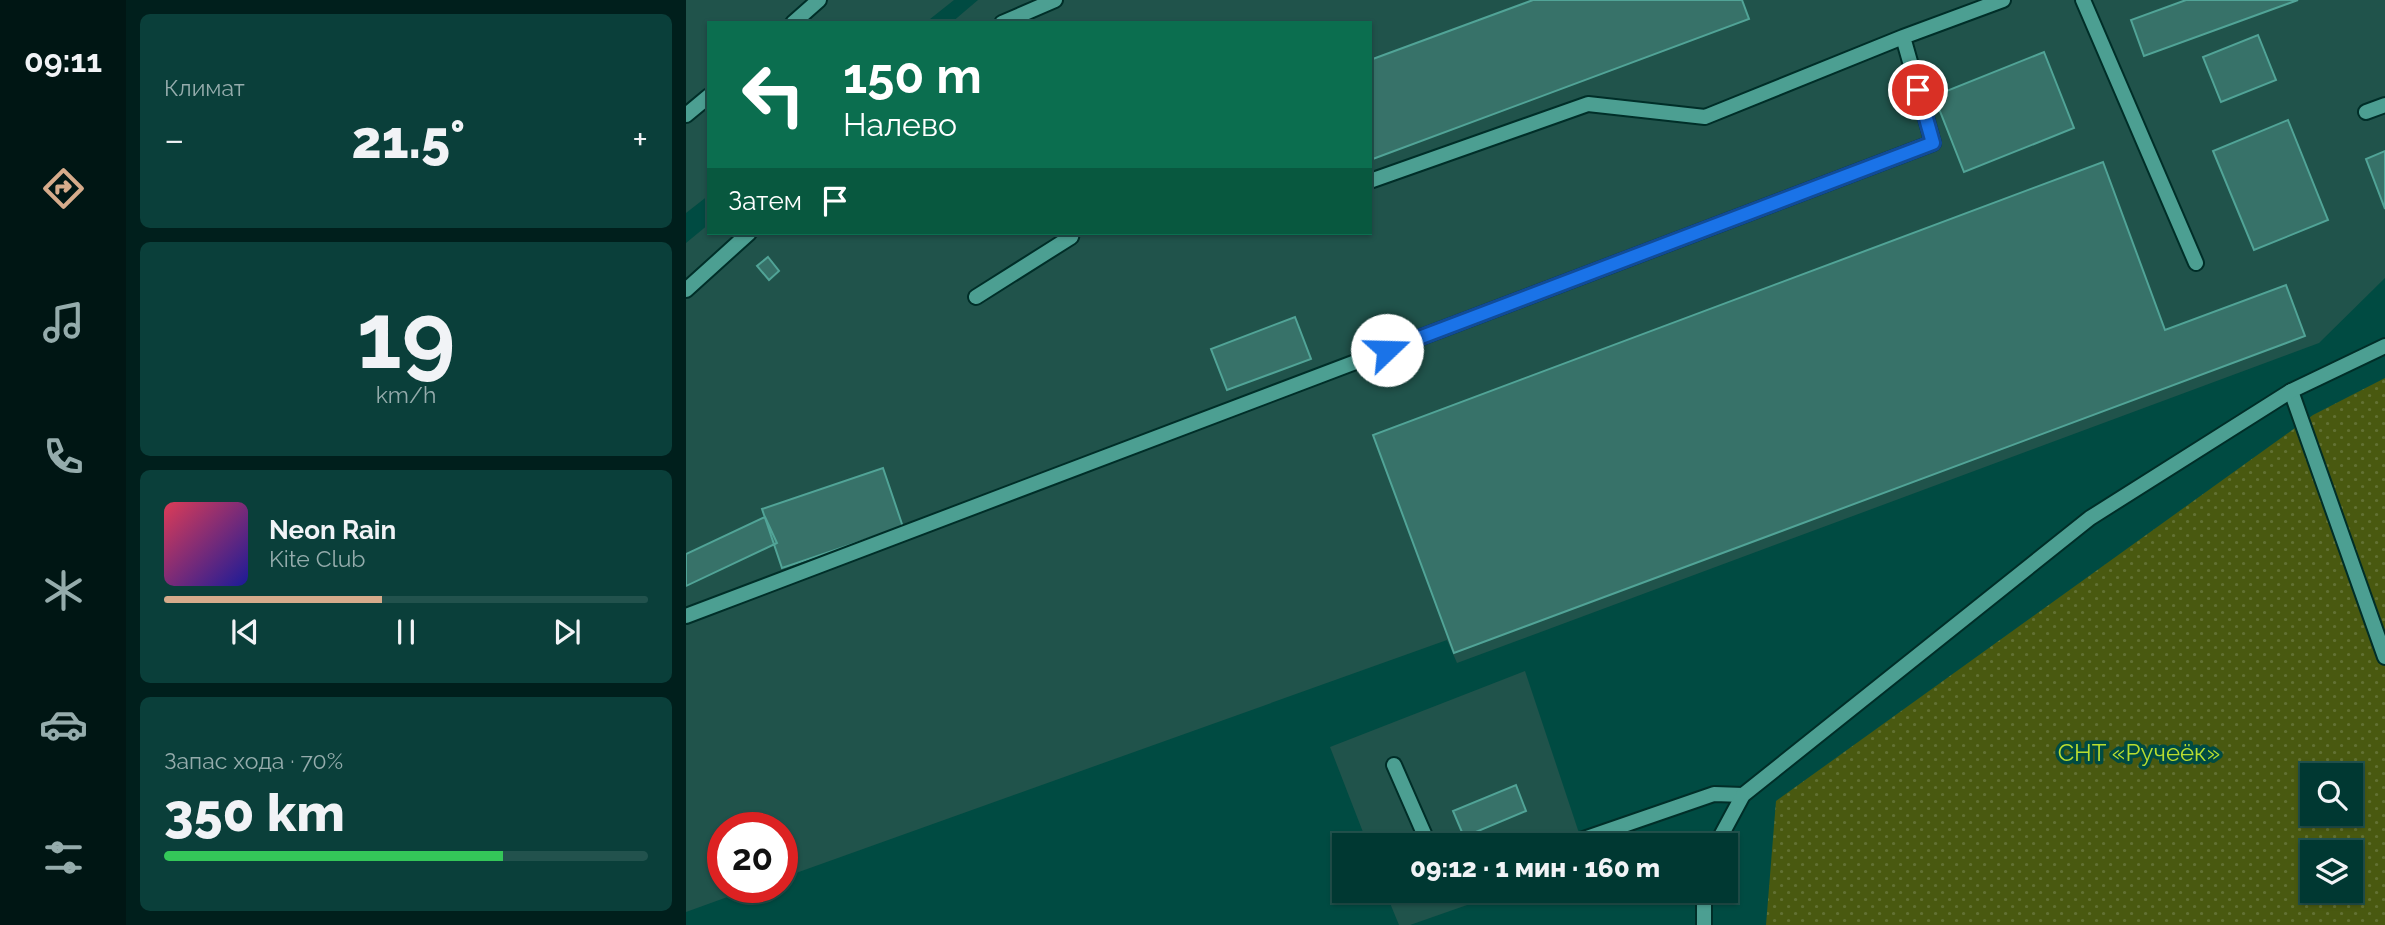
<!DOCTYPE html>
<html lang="ru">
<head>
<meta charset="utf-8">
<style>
	body { margin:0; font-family:Raleway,sans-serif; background:#0a3f3a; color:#f1f3f6; height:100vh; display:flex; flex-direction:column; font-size:26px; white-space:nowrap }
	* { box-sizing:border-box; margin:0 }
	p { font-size:23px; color:#95acac }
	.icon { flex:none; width:38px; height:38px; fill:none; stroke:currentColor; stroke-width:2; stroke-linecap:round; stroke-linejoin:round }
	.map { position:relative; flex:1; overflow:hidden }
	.drawer { display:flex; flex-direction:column; gap:14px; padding:14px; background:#001f1c; width:560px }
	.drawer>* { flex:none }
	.hud { position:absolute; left:21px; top:21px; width:665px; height:214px; border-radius:0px; box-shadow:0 2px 5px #0004,0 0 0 2px #22524d; background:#0b6e4f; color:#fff; overflow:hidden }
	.tools { position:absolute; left:1614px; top:763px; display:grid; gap:14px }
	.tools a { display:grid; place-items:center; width:63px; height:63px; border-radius:0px; background:#003832; box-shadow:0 2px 5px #0004,0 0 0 2px #22524d; font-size:35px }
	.speed { position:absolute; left:21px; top:812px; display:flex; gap:14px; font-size:35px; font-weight:700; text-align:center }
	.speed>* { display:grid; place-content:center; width:91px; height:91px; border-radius:50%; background:#003832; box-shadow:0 2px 5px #0004,0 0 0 2px #22524d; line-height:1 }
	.speed .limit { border:10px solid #d22; background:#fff; color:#111 }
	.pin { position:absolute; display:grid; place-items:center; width:60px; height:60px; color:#fff; margin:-30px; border:4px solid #fff; border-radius:50%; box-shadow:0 2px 7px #0007 }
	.me { position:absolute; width:77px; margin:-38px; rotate:69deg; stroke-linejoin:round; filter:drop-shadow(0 0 5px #0008) }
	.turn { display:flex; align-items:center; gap:24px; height:147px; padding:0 21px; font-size:32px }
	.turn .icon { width:91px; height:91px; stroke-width:2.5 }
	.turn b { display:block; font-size:49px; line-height:60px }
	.then { display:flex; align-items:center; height:66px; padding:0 21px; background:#0003; gap:14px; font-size:26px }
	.big { font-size:52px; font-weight:800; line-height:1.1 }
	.drawer .card { flex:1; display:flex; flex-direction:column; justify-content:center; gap:10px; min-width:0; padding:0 24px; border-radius:10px; background:#0a3f3a }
	.drawer .dial { align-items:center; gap:0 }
	.dial b { font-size:91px; line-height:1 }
	.song { display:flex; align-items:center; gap:21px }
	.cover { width:84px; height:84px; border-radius:10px; background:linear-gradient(135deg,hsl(350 70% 55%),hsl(240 70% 35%)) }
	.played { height:7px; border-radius:4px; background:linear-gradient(90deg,#d6ab8b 45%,#22524d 45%) }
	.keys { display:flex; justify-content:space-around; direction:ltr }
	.heat { display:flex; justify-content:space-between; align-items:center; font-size:38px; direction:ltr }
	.charge { height:10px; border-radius:5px; background:linear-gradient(90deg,#34c759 70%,#22524d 0) }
	.trip { position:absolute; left:646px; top:833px; width:406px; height:70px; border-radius:0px; background:#003832; box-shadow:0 2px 5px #0004,0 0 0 2px #22524d; font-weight:800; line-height:70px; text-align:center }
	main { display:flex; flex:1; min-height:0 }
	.menu { display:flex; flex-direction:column; width:126px; justify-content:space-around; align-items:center; background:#001614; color:#95acac }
	.menu .icon { width:49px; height:49px }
	.menu .current { color:#d6ab8b }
	.menu b { font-size:32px; color:#f1f3f6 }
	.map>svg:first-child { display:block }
</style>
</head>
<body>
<main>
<nav class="menu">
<b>09:11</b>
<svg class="icon current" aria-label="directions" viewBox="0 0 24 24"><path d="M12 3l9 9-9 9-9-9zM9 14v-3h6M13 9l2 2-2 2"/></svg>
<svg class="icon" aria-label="music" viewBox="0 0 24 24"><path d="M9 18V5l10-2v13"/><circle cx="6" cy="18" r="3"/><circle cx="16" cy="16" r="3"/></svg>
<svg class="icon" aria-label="phone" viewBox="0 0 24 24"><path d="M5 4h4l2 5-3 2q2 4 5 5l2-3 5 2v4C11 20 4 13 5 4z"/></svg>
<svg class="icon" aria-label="climate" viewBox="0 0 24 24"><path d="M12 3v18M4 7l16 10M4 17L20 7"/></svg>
<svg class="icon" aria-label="car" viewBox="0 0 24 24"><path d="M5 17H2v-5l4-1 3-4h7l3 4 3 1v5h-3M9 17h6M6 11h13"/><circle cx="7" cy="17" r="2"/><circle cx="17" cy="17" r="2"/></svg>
<svg class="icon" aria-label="filters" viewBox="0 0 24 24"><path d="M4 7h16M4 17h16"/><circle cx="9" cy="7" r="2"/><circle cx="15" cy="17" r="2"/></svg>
</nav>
<section class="drawer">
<div class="card"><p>Климат</p>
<div class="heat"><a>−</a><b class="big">21.5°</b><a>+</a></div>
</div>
<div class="card dial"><b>19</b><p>km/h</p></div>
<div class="card">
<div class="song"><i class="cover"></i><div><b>Neon Rain</b><p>Kite Club</p></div></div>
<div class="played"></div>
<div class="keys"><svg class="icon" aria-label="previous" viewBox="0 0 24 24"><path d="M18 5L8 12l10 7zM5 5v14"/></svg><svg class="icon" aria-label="pause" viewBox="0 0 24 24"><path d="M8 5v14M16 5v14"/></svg><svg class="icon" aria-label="next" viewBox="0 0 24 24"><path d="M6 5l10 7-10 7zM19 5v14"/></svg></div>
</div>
<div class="card"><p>Запас хода · 70%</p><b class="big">350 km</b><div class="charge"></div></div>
</section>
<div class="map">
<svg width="1699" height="925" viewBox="0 0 1699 925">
	<defs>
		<pattern id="grass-dots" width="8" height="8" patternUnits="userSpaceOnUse" patternTransform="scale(1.75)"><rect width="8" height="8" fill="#495910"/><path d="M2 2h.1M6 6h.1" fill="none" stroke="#627133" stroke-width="1.8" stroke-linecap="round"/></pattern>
	</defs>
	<rect width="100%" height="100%" fill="#004b42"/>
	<path fill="#20534b" d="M0 0H268L239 23H23V195L0 213Z
		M292 0H1699V278L1633 343 771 663 761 640 96 878V828H37V887H69L0 912V243L23 224V233H684V23H265Z
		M839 671 897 845H682L644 747Z
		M699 891H821L724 925H713Z"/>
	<path fill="url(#grass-dots)" fill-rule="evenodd" d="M1699 378V925H1080L1090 801 1627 415ZM1626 775H1664V814H1626ZM1626 852H1664V891H1626Z"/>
	<path fill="#377269" stroke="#51a497" stroke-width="2" d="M847 0H1056L1063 19 684 160V60Z
		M1500 0H1612L1458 56 1445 20Z
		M1572 35 1590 80 1535 102 1517 57Z
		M1358 52 1388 128 1278 172 1248 96Z
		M1602 120 1642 220 1568 250 1527 151Z
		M1699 151V209L1680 159Z
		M1417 162 1479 330 1600 285 1619 336 768 653 687 435Z
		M82 257 93 271 83 280 71 266Z
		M609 317 625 359 541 390 525 349Z
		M197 468 217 527 96 568 76 509Z
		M79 517 91 543 0 586V554Z
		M830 785 840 811 778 837 767 811Z"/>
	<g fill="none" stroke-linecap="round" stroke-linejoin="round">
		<g stroke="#002e28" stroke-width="18">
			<path id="service" d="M1397 0 1510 263
				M316 23 369 0
				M1680 112 1699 105
				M684 181 902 104 1019 117 1217 37
				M0 290 63 233
				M290 297 385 237 386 233
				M1605 391 1699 657
				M0 616 1247 143 1217 37 1317 0
				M708 765 743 845
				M880 845 1028 794 1057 795"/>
		</g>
		<g stroke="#002e28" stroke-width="18">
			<path id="minor" d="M107 23 133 0
				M0 115 23 96"/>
		</g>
		<g stroke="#002e28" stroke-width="18">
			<path id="tertiary" d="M1030 845 1057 795 1404 518 1605 391 1699 346
				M1018 925V891"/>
		</g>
		<use href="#service" stroke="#4c9f92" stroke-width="14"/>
		<use href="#minor" stroke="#4c9f92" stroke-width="14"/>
		<use href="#tertiary" stroke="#4c9f92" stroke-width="14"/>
	</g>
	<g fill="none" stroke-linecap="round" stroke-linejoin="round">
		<g stroke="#114b97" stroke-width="18">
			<path id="route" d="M701 350 1247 143 1232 90"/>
		</g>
		<use href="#route" stroke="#1a73e8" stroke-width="12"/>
	</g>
	<g text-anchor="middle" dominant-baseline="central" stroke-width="7" stroke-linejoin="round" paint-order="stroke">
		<g font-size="24" fill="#b9de30" stroke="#004b42">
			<text x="1453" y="752">СНТ «Ручеёк»</text>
		</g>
	</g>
</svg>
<div class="tools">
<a><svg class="icon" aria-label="search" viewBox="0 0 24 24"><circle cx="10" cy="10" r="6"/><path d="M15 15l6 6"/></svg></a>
<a><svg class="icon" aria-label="layers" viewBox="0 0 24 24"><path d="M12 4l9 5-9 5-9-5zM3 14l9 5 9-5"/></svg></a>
</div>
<div class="speed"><div class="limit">20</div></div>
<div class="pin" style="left:1232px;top:90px;background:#d93025"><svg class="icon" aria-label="arrive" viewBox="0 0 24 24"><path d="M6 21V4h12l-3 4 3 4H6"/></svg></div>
<svg class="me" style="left:701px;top:350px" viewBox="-20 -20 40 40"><circle r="19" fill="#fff"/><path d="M0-13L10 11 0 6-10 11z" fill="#1a73e8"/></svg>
<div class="trip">09:12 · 1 мин · 160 m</div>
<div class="hud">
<div class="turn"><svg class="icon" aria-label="left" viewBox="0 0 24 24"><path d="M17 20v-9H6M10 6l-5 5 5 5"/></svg><div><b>150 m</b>Налево</div></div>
<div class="then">Затем<svg class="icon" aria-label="arrive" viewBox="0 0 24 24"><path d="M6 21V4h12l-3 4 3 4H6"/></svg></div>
</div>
</div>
</main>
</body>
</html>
